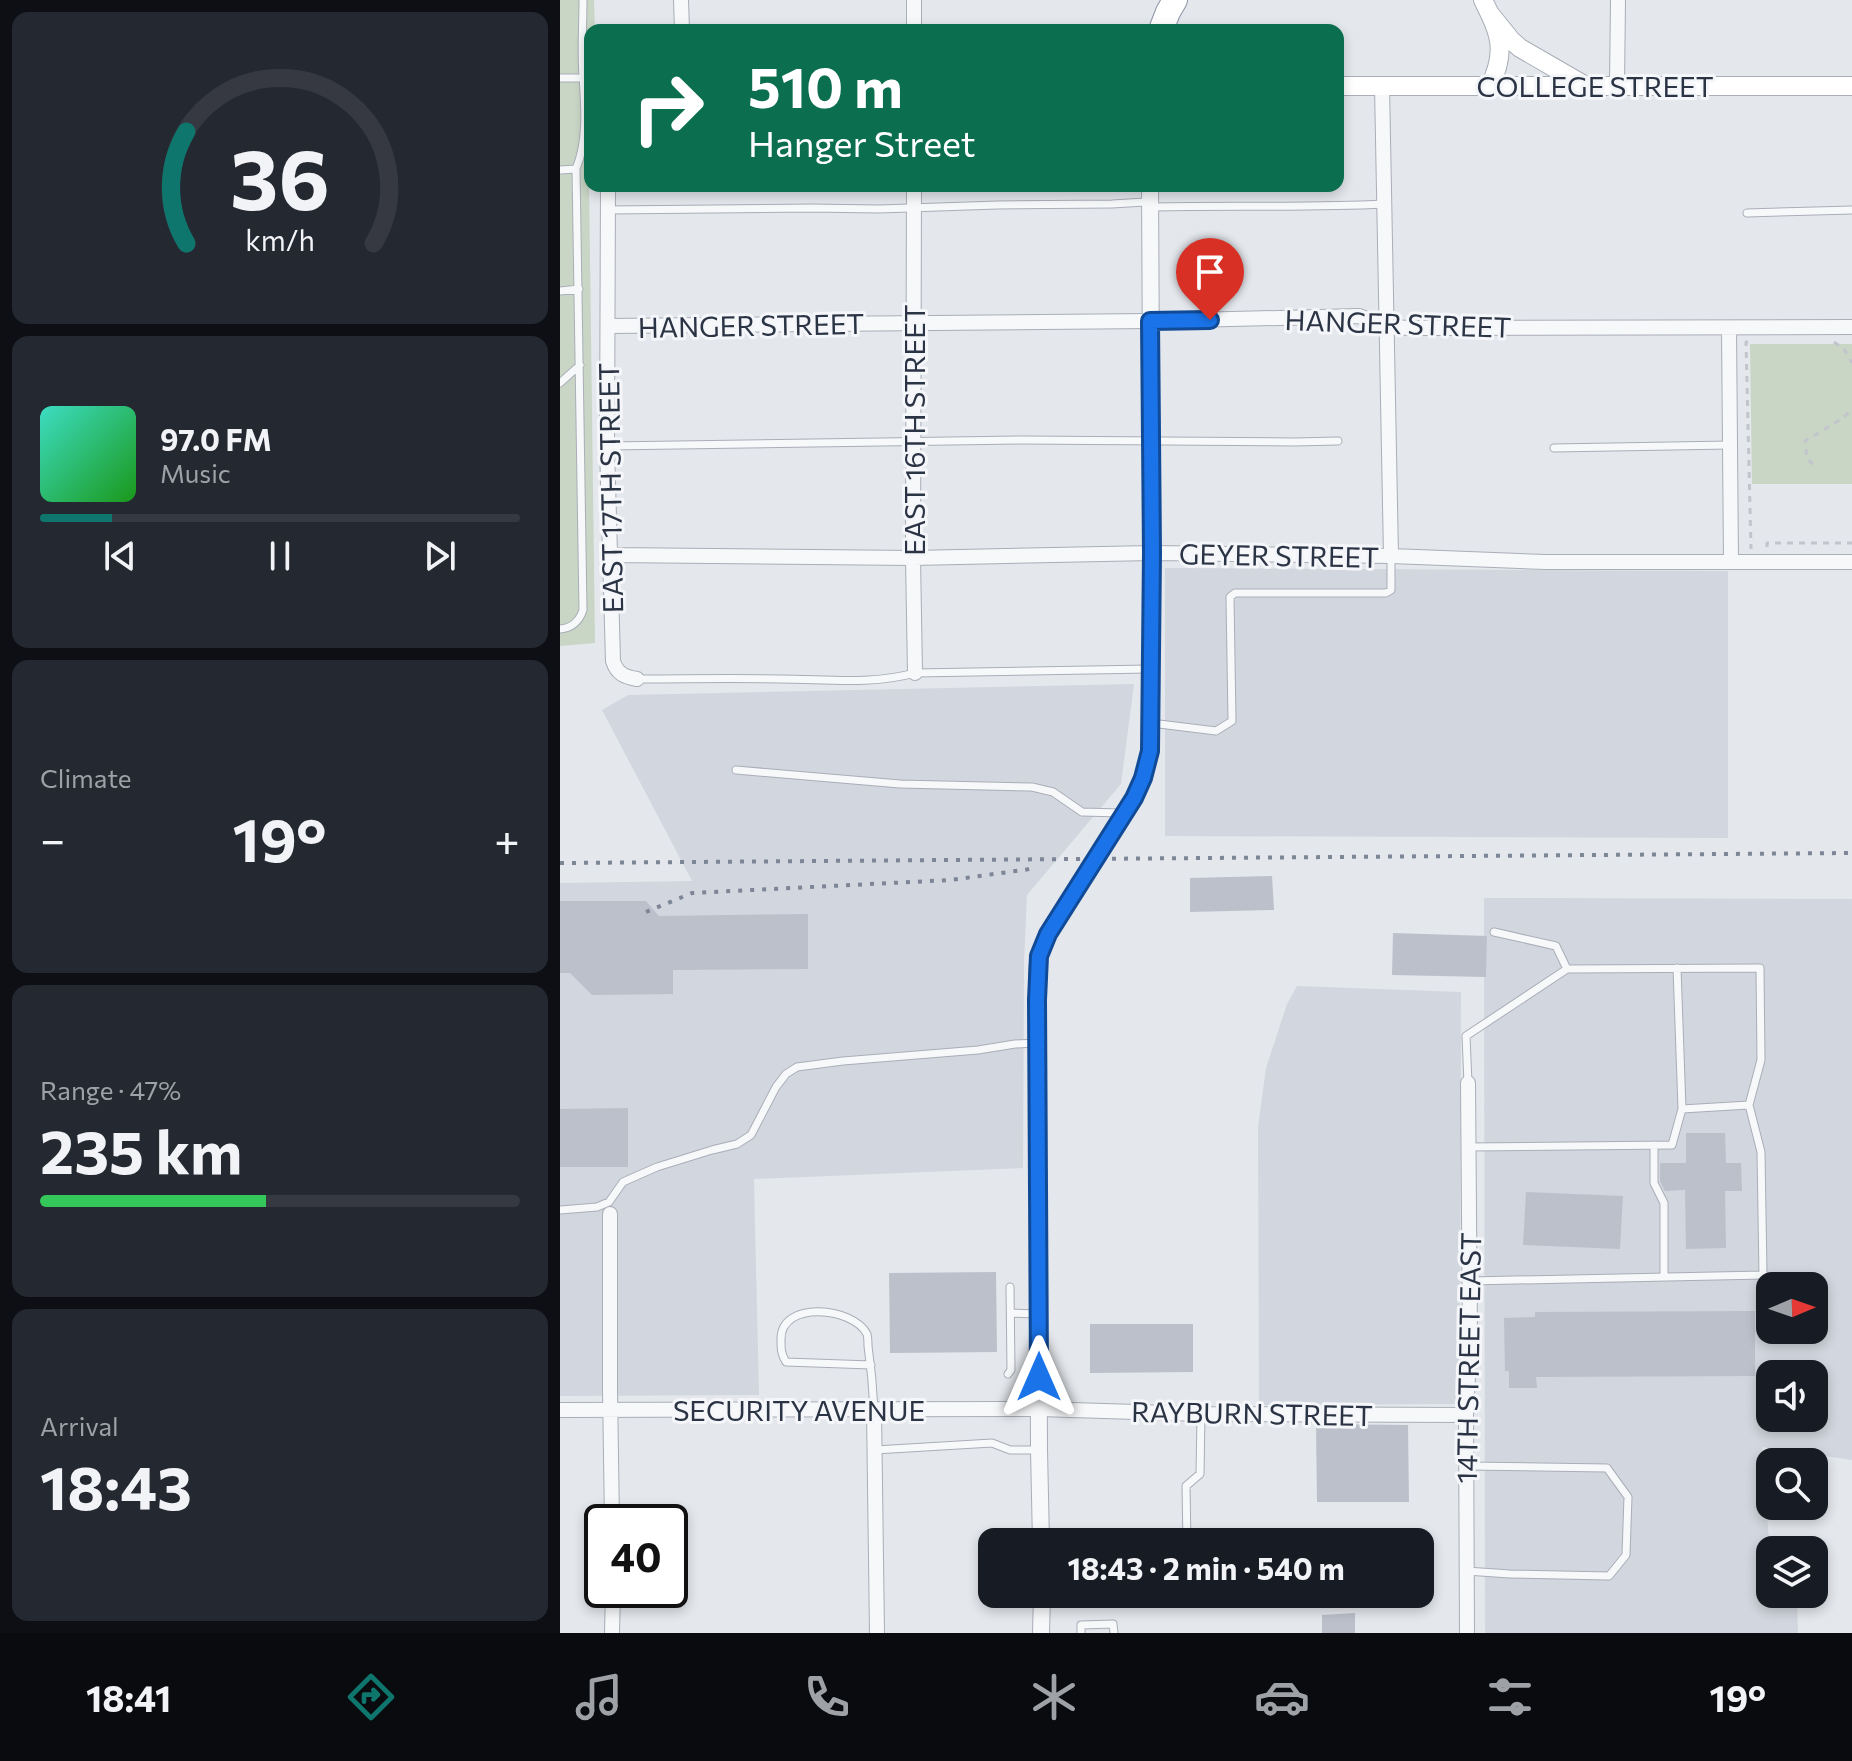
<!DOCTYPE html>
<html lang="en">
<head>
<meta charset="utf-8">
<style>
	body { margin:0; font-family:Commissioner,sans-serif; background:#242831; color:#f1f3f6; height:100vh; display:flex; flex-direction:column; font-size:30px; white-space:nowrap }
	* { box-sizing:border-box; margin:0 }
	p { font-size:26px; color:#9ea1a6 }
	.icon { flex:none; width:44px; height:44px; fill:none; stroke:currentColor; stroke-width:2; stroke-linecap:round; stroke-linejoin:round }
	.map { position:relative; flex:1; overflow:hidden }
	.details { display:flex; flex-direction:column; gap:12px; padding:12px; background:#0d0f14; width:560px }
	.details>* { flex:none }
	.guide { position:absolute; left:24px; top:24px; width:760px; height:168px; border-radius:16px; box-shadow:0 4px 12px #0003; background:#0b6e4f; color:#fff; overflow:hidden }
	.needle { width:52px; rotate:88deg }
	.buttons { position:absolute; left:1196px; top:1272px; display:grid; gap:16px }
	.buttons a { display:grid; place-items:center; width:72px; height:72px; border-radius:16px; background:#171b24; box-shadow:0 4px 12px #0003; font-size:40px }
	.speed { position:absolute; left:24px; top:1504px; display:flex; gap:16px; font-size:40px; font-weight:700; text-align:center }
	.speed>* { display:grid; place-content:center; width:104px; height:104px; border-radius:50%; background:#171b24; box-shadow:0 4px 12px #0003; line-height:1 }
	.speed .limit { border:4px solid #111; border-radius:12px; background:#fff; color:#111 }
	.pin { position:absolute; display:grid; place-items:center; width:68px; height:68px; color:#fff; margin:-82px -34px; border-radius:50% 50% 50% 0; rotate:-45deg; box-shadow:0 0 8px #0007 }
	.pin .icon { rotate:45deg }
	.me { position:absolute; width:88px; margin:-44px; rotate:0deg; stroke-linejoin:round; filter:drop-shadow(0 0 6px #0008) }
	.turn { display:flex; align-items:center; gap:28px; height:168px; padding:0 32px; font-size:36px }
	.turn .icon { width:104px; height:104px; stroke-width:2.5 }
	.turn b { display:block; font-size:56px; line-height:68px }
	.big { font-size:60px; font-weight:700; line-height:1.1 }
	.details .tile { flex:1; display:flex; flex-direction:column; justify-content:center; gap:12px; min-width:0; padding:0 28px; border-radius:16px; background:#242831 }
	.details .dial { align-items:center; gap:0 }
	.dial svg { height:208px; overflow:visible; fill:none; stroke:#363941; stroke-width:7; stroke-linecap:round; text-anchor:middle }
	.dial text { fill:#f1f3f6; stroke:none }
	.song { display:flex; align-items:center; gap:24px }
	.cover { width:96px; height:96px; border-radius:12px; background:linear-gradient(135deg,hsl(170 70% 55%),hsl(120 70% 35%)) }
	.played { height:8px; border-radius:4px; background:linear-gradient(90deg,#0f766e 15%,#363941 15%) }
	.keys { display:flex; justify-content:space-around; direction:ltr }
	.heat { display:flex; justify-content:space-between; align-items:center; font-size:44px; direction:ltr }
	.charge { height:12px; border-radius:6px; background:linear-gradient(90deg,#34c759 47%,#363941 0) }
	.trip { position:absolute; left:418px; top:1528px; width:456px; height:80px; border-radius:16px; background:#171b24; box-shadow:0 4px 12px #0003; font-weight:700; line-height:80px; text-align:center }
	.tabs { display:flex; height:128px; justify-content:space-around; align-items:center; background:#090b0e; color:#9ea1a6 }
	.tabs .icon { width:56px; height:56px }
	.tabs .active { color:#0f766e }
	.tabs b { font-size:36px; color:#f1f3f6 }
	main { display:flex; flex:1; min-height:0 }
	.map>svg:first-child { display:block }
</style>
</head>
<body>
<main>
<section class="details">
<div class="tile dial"><svg viewBox="0 0 100 80">
<path d="M14 69A42 42 0 1 1 86 69"/>
<path d="M14 69A42 42 0 0 1 14 26" stroke="#0f766e"/>
<text x="50" y="56" font-size="32" font-weight="700">36</text>
<text x="50" y="72" font-size="11">km/h</text>
</svg></div>
<div class="tile">
<div class="song"><i class="cover"></i><div><b>97.0 FM</b><p>Music</p></div></div>
<div class="played"></div>
<div class="keys"><svg class="icon" aria-label="previous" viewBox="0 0 24 24"><path d="M18 5L8 12l10 7zM5 5v14"/></svg><svg class="icon" aria-label="pause" viewBox="0 0 24 24"><path d="M8 5v14M16 5v14"/></svg><svg class="icon" aria-label="next" viewBox="0 0 24 24"><path d="M6 5l10 7-10 7zM19 5v14"/></svg></div>
</div>
<div class="tile"><p>Climate</p>
<div class="heat"><a>−</a><b class="big">19°</b><a>+</a></div>
</div>
<div class="tile"><p>Range · 47%</p><b class="big">235 km</b><div class="charge"></div></div>
<div class="tile"><p>Arrival</p><b class="big">18:43</b></div>
</section>
<div class="map">
<svg width="1292" height="1633" viewBox="0 0 1292 1633">
	<rect width="100%" height="100%" fill="#e4e7ec"/>
	<path fill="#d2d6de" fill-rule="evenodd" d="M605 568 1168 571V838L605 836Z
		M574 684 561 784 467 895 464 962 463 1168 194 1179 199 1395 0 1396V883L132 881 42 710 68 695Z
		M924 898 1292 899V1460L1202 1447 1210 1555V1594H1213L1214 1608 1237 1601 1238 1633H925ZM1210 1286H1254V1330H1210ZM1210 1374H1254V1418H1210Z
		M737 986 901 992 900 1404 699 1405 698 1127 706 1068 727 1004Z"/>
	<path fill="#c9d6c5" d="M0 0H34L35 30H30L29 180 35 643 0 646Z
		M1190 344H1292V484H1192Z"/>
	<path fill="#bbc0ca" d="M712 876 714 910 630 912V878Z
		M0 901H86L99 916 248 914V969L113 970V994L32 995 10 973H0Z
		M833 933 927 936 926 977 832 975Z
		M68 1108V1167H0V1109Z
		M1126 1133H1165L1166 1163H1181L1182 1191H1165L1166 1248 1126 1249 1125 1190 1105 1191 1100 1181V1163H1126Z
		M966 1192 1063 1196 1060 1249 963 1245Z
		M436 1272 437 1352 330 1353 329 1273Z
		M1195 1311V1376L976 1377 977 1388H949V1371H945L944 1318 975 1317V1312Z
		M530 1324H633V1372L530 1373Z
		M756 1424 848 1425 849 1502H757Z
		M795 1613V1633H762V1615Z"/>
	<g fill="none" stroke-linecap="round" stroke-linejoin="round">
		<g stroke="#a9aeb7" stroke-width="9">
			<path id="service" d="M0 78H23
				M0 170 16 169
				M48 210 252 208 319 209 437 205 552 204 585 202 594 207C671 205 747 208 824 204
				M1187 213 1292 210
				M0 291 19 289
				M0 383 20 365
				M48 446 462 440 734 442 778 441
				M994 448 1170 445
				M0 629C12 628 19 622 23 610L16 169C28 140 25 106 23 76 21 51 23 25 23 0
				M77 679C125 679 172 678 220 679 265 679 311 685 355 673L589 669
				M591 723 656 731 672 721 670 597 675 593H826L831 590V556
				M176 770 340 784 472 787 493 792 522 812 561 813
				M934 932 996 946 1007 969
				M1117 968 1122 1109
				M908 1083 906 1036 1007 969 1200 968 1201 1060 1189 1105
				M1094 1145V1183L1104 1203V1277
				M909 1147 1112 1145 1122 1109 1189 1105 1201 1152 1203 1275 910 1281
				M0 1210 37 1207 49 1202 63 1182 97 1167 152 1150 177 1144 191 1135 216 1087 226 1074 237 1067 283 1061 418 1050 455 1044 478 1043
				M451 1313 476 1314
				M311 1365 226 1362C221 1354 221 1349 221 1339 221 1300 293 1307 307 1334 308 1338 308 1342 308 1346 311 1367 313 1388 314 1410
				M448 1374 451 1370 450 1287
				M315 1450 432 1443 450 1450H479
				M906 1466 1047 1468 1068 1497 1066 1555 1049 1576 950 1574 906 1571
				M627 1542 626 1486 640 1474 641 1415
				M521 1633V1625L553 1624 554 1633"/>
		</g>
		<g stroke="#a9aeb7" stroke-width="16">
			<path id="minor" d="M121 0 122 30
				M354 0V30
				M1057 85 1058 0
				M822 86 831 556
				M48 186 47 446 53 661C57 674 65 677 77 679
				M354 186 353 558 355 673
				M49 326 590 321 799 316 826 327 852 328 1292 327
				M1169 328 1171 561
				M50 555 353 558 592 553 831 556 985 562H1292
				M50 1214V1389L52 1522
				M0 1410 479 1409 641 1414 906 1415
				M314 1410 317 1633
				M52 1633 53 1590
				M907 1633 906 1415 910 1339 908 1083"/>
		</g>
		<g stroke="#a9aeb7" stroke-width="18">
			<path id="tertiary" d="M481 1542 479 1450 477 971 479 956 488 934 574 798 583 778 590 751 592 553 590 186
				M481 1633 482 1594"/>
		</g>
		<g stroke="#a9aeb7" stroke-width="20">
			<path id="secondary" d="M923 0C940 34 947 50 930 86
				M930 14 951 40 960 48 1024 85
				M778 86H1292"/>
		</g>
		<g stroke="#8b94a3" stroke-width="26">
			<path id="motorway" d="M601 30 608 12 615 0"/>
		</g>
		<path stroke="#c2c5cb" stroke-width="3" stroke-dasharray="6 6" stroke-linecap="butt" d="M1188 342H1186L1191 549
			M1274 342 1284 349 1292 363
			M1253 464 1247 459 1245 441 1283 418 1292 409
			M1207 547V543H1292"/>
		<use href="#service" stroke="#f7f8fa" stroke-width="7"/>
		<use href="#minor" stroke="#f7f8fa" stroke-width="14"/>
		<use href="#tertiary" stroke="#f7f8fa" stroke-width="16"/>
		<use href="#secondary" stroke="#fff" stroke-width="18"/>
		<use href="#motorway" stroke="#fff" stroke-width="24"/>
		<path stroke="#7d8696" stroke-width="4" stroke-dasharray="4 8" stroke-linecap="butt" d="M0 863 1292 853
			M86 912 132 893 391 880 470 869"/>
	</g>
	<g fill="none" stroke-linecap="round" stroke-linejoin="round">
		<g stroke="#114b97" stroke-width="20">
			<path id="route" d="M479 1377 477 1000 479 956 488 934 574 798 583 778 590 751 592 553 590 321 650 320"/>
		</g>
		<use href="#route" stroke="#1a73e8" stroke-width="14"/>
	</g>
	<g text-anchor="middle" dominant-baseline="central" stroke-width="6" stroke-linejoin="round" paint-order="stroke">
		<g font-size="28" fill="#2b3445" stroke="#f4f6f9">
			<text x="1035" y="86">COLLEGE STREET</text>
			<text transform="translate(838 323) rotate(2)">HANGER STREET</text>
			<text transform="translate(191 325) rotate(-1)">HANGER STREET</text>
			<text transform="translate(354 430) rotate(-90)">EAST 16TH STREET</text>
			<text transform="translate(50 488) rotate(-91)">EAST 17TH STREET</text>
			<text transform="translate(719 555) rotate(1)">GEYER STREET</text>
			<text transform="translate(908 1358) rotate(-89)">14TH STREET EAST</text>
			<text x="239" y="1410">SECURITY AVENUE</text>
			<text transform="translate(692 1413) rotate(1)">RAYBURN STREET</text>
		</g>
	</g>
</svg>
<div class="buttons">
<a><svg class="needle" viewBox="-14 -14 28 28"><path d="M0-13l5 13h-10z" fill="#e53935"/><path d="M0 13l5-13h-10z" fill="#9ea1a6"/></svg></a>
<a><svg class="icon" aria-label="sound" viewBox="0 0 24 24"><path d="M4 9h4l5-4v14l-5-4H4zM17 9q2 3 0 6"/></svg></a>
<a><svg class="icon" aria-label="search" viewBox="0 0 24 24"><circle cx="10" cy="10" r="6"/><path d="M15 15l6 6"/></svg></a>
<a><svg class="icon" aria-label="layers" viewBox="0 0 24 24"><path d="M12 4l9 5-9 5-9-5zM3 14l9 5 9-5"/></svg></a>
</div>
<div class="speed"><div class="limit">40</div></div>
<div class="pin" style="left:650px;top:320px;background:#d93025"><svg class="icon" aria-label="arrive" viewBox="0 0 24 24"><path d="M6 21V4h12l-3 4 3 4H6"/></svg></div>
<svg class="me" style="left:479px;top:1377px" viewBox="-20 -20 40 40"><path d="M0-17L14 15 0 8-14 15z" fill="#1a73e8" stroke="#fff" stroke-width="4"/></svg>
<div class="trip">18:43 · 2 min · 540 m</div>
<div class="guide">
<div class="turn"><svg class="icon" aria-label="right" viewBox="0 0 24 24"><path d="M7 20v-9h11M14 6l5 5-5 5"/></svg><div><b>510 m</b>Hanger Street</div></div>
</div>
</div>
</main>
<nav class="tabs">
<b>18:41</b>
<svg class="icon active" aria-label="directions" viewBox="0 0 24 24"><path d="M12 3l9 9-9 9-9-9zM9 14v-3h6M13 9l2 2-2 2"/></svg>
<svg class="icon" aria-label="music" viewBox="0 0 24 24"><path d="M9 18V5l10-2v13"/><circle cx="6" cy="18" r="3"/><circle cx="16" cy="16" r="3"/></svg>
<svg class="icon" aria-label="phone" viewBox="0 0 24 24"><path d="M5 4h4l2 5-3 2q2 4 5 5l2-3 5 2v4C11 20 4 13 5 4z"/></svg>
<svg class="icon" aria-label="climate" viewBox="0 0 24 24"><path d="M12 3v18M4 7l16 10M4 17L20 7"/></svg>
<svg class="icon" aria-label="car" viewBox="0 0 24 24"><path d="M5 17H2v-5l4-1 3-4h7l3 4 3 1v5h-3M9 17h6M6 11h13"/><circle cx="7" cy="17" r="2"/><circle cx="17" cy="17" r="2"/></svg>
<svg class="icon" aria-label="filters" viewBox="0 0 24 24"><path d="M4 7h16M4 17h16"/><circle cx="9" cy="7" r="2"/><circle cx="15" cy="17" r="2"/></svg>
<b>19°</b>
</nav>
</body>
</html>
